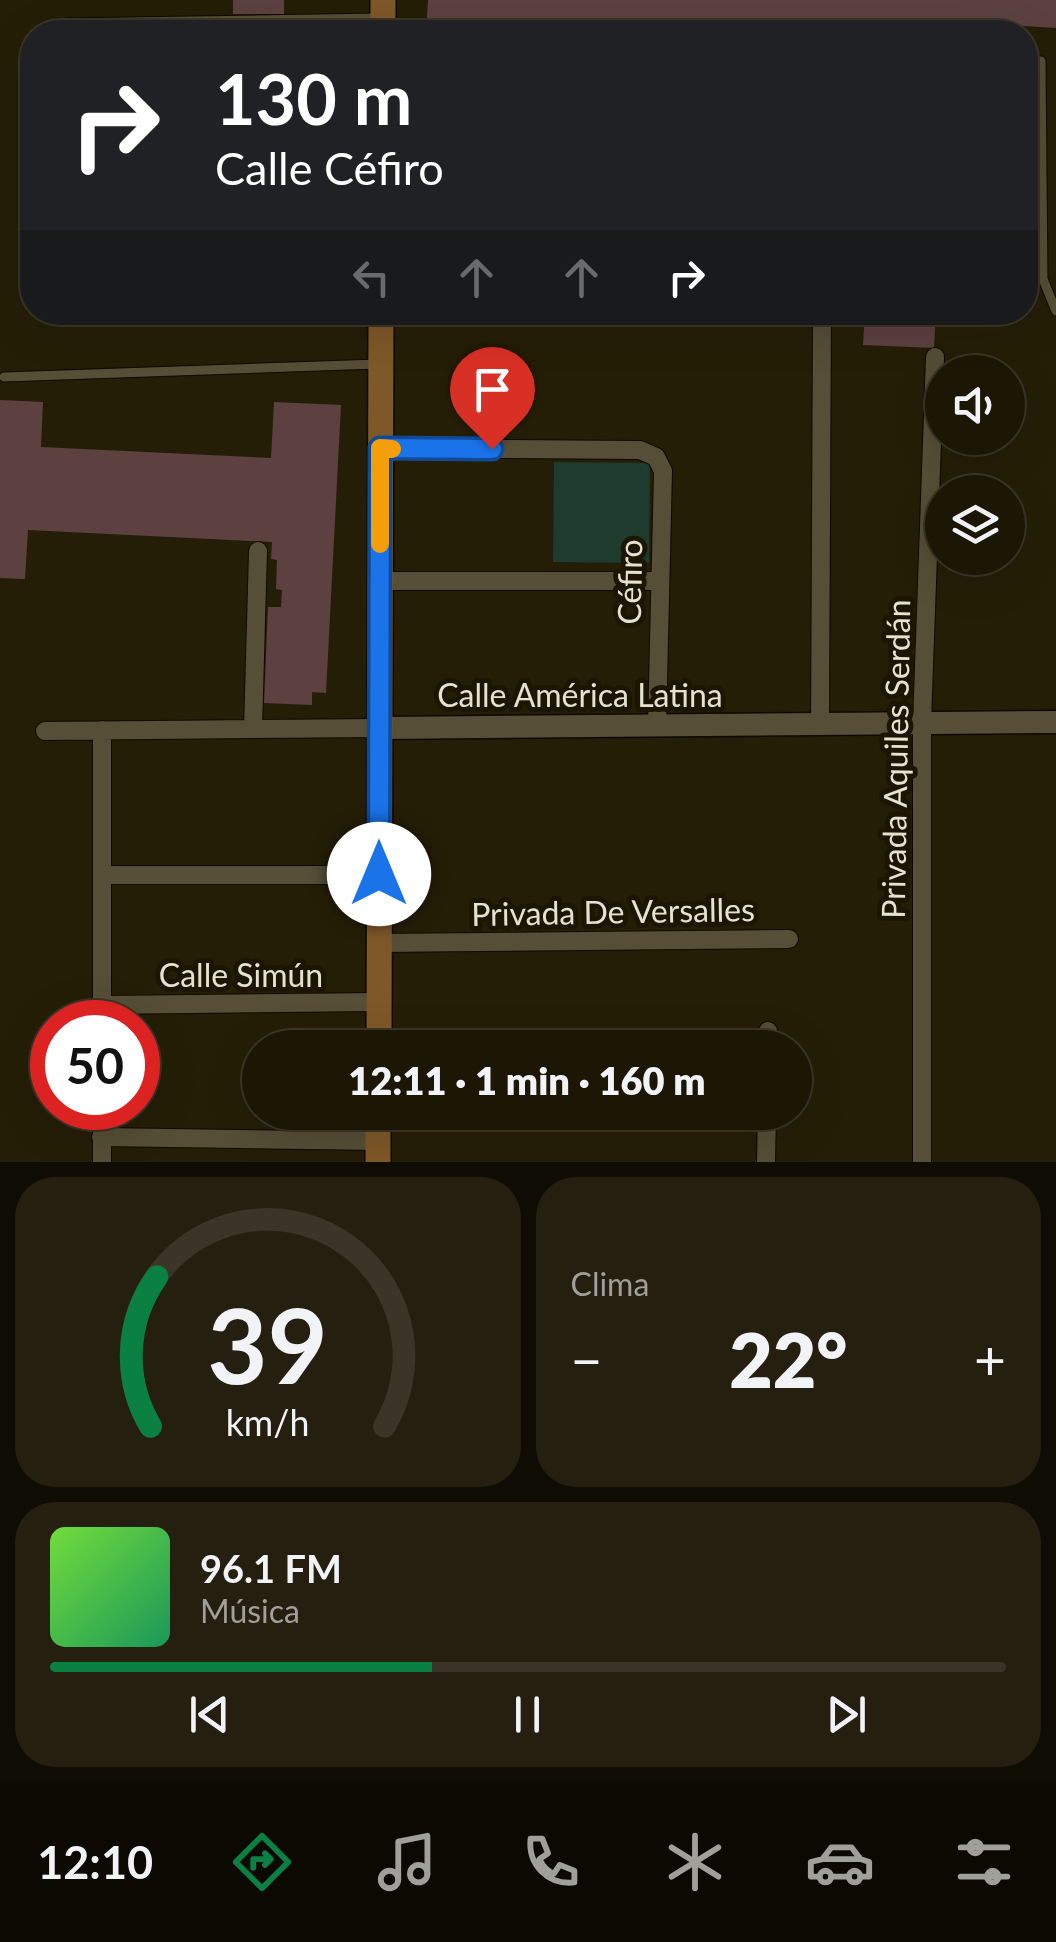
<!DOCTYPE html>
<html lang="es">
<head>
<meta charset="utf-8">
<style>
	body { margin:0; font-family:Lato,sans-serif; background:#251f0f; color:#f1f3f6; height:100vh; display:flex; flex-direction:column; font-size:38px; white-space:nowrap }
	* { box-sizing:border-box; margin:0 }
	p { font-size:32px; color:#a09f9a }
	.icon { flex:none; width:55px; height:55px; fill:none; stroke:currentColor; stroke-width:2; stroke-linecap:round; stroke-linejoin:round }
	.map { position:relative; height:1162px; overflow:hidden }
	.details { display:flex; flex-direction:column; gap:15px; padding:15px; background:#0f0c03; flex:1 }
	.details>* { flex:none }
	.guide { position:absolute; left:20px; top:20px; width:1018px; height:305px; border-radius:40px; box-shadow:0 10px 40px #0002,0 0 0 2px #3a3527; background:#202124; color:#fff; overflow:hidden }
	.tools { position:absolute; left:925px; top:355px; display:grid; gap:20px }
	.tools a { display:grid; place-items:center; width:100px; height:100px; border-radius:50%; background:#1c1605; box-shadow:0 10px 40px #0002,0 0 0 2px #3a3527; font-size:50px }
	.speed { position:absolute; left:30px; top:1000px; display:flex; gap:20px; font-size:50px; font-weight:700; text-align:center }
	.speed>* { display:grid; place-content:center; width:130px; height:130px; border-radius:50%; background:#1c1605; box-shadow:0 10px 40px #0002,0 0 0 2px #3a3527; line-height:1 }
	.speed .limit { border:15px solid #d22; background:#fff; color:#111 }
	.pin { position:absolute; display:grid; place-items:center; width:85px; height:85px; color:#fff; margin:-102px -42px; border-radius:50% 50% 50% 0; rotate:-45deg; box-shadow:0 0 10px #0007 }
	.pin .icon { rotate:45deg }
	.me { position:absolute; width:110px; margin:-55px; rotate:0deg; stroke-linejoin:round; filter:drop-shadow(0 0 8px #0008) }
	.turn { display:flex; align-items:center; gap:35px; height:210px; padding:0 30px; font-size:45px }
	.turn .icon { width:130px; height:130px; stroke-width:2.5 }
	.turn b { display:block; font-size:70px; line-height:85px }
	.lanes { display:flex; align-items:center; height:95px; padding:0 30px; background:#0003; justify-content:center; gap:50px; direction:ltr }
	.lanes .off { opacity:.35 }
	.big { font-size:75px; font-weight:800; line-height:1.1 }
	.details .card { flex:1; display:flex; flex-direction:column; justify-content:center; gap:15px; min-width:0; padding:0 35px; border-radius:40px; background:#251f0f }
	.details .dial { align-items:center; gap:0 }
	.dial svg { height:260px; overflow:visible; fill:none; stroke:#3a3527; stroke-width:7; stroke-linecap:round; text-anchor:middle }
	.dial text { fill:#f1f3f6; stroke:none }
	.song { display:flex; align-items:center; gap:30px }
	.cover { width:120px; height:120px; border-radius:15px; background:linear-gradient(135deg,hsl(100 70% 55%),hsl(150 70% 35%)) }
	.played { height:10px; border-radius:5px; background:linear-gradient(90deg,#0b8043 40%,#3a3527 40%) }
	.keys { display:flex; justify-content:space-around; direction:ltr }
	.heat { display:flex; justify-content:space-between; align-items:center; font-size:55px; direction:ltr }
	.details .tiles { flex:1; display:grid; gap:15px; grid-template-columns:1fr 1fr }
	.card:last-child { grid-column:span 2 }
	.trip { position:absolute; left:242px; top:1030px; width:570px; height:100px; border-radius:50px; background:#1c1605; box-shadow:0 10px 40px #0002,0 0 0 2px #3a3527; font-weight:800; line-height:100px; text-align:center }
	.tabs { display:flex; height:160px; justify-content:space-around; align-items:center; background:#0b0902; color:#a09f9a }
	.tabs .icon { width:70px; height:70px }
	.tabs .selected { color:#0b8043 }
	.tabs b { font-size:45px; color:#f1f3f6 }
	.map>svg:first-child { display:block }
</style>
</head>
<body>
<div class="map">
<svg width="1056" height="1162" viewBox="0 0 1056 1162">
	<rect width="100%" height="100%" fill="#251e07"/>
	<path fill="#1f3b2e" d="M554 462 650 463 649 563 553 562Z"/>
	<path fill="#5c4140" d="M233 0H284V14H233Z
		M428 0H1056V28L992 24 991 32H426Z
		M865 312H936L934 348 863 345Z
		M0 400 43 402 41 447 271 458 274 402 341 405 326 693 312 692V705L264 703 268 607H281L282 590 276 589 277 560 271 559 272 542 28 530 25 579 0 578Z"/>
	<g fill="none" stroke-linecap="round" stroke-linejoin="round">
		<g stroke="#0e0800" stroke-width="11">
			<path id="service" d="M67 23 380 18
				M1041 61 1043 279 1056 311
				M4 377 378 364"/>
		</g>
		<g stroke="#0e0800" stroke-width="20">
			<path id="minor" d="M380 448 640 450 656 457 663 471 657 726
				M379 581H659
				M820 725 822 312
				M253 729 258 551
				M45 731 379 728
				M102 875H379
				M378 943 789 939
				M102 1005 380 1002
				M102 1022V730
				M768 1048V1031
				M102 1108V1162
				M101 1137 378 1141
				M766 1162 767 1112
				M922 1162V723L935 357"/>
		</g>
		<g stroke="#0e0800" stroke-width="25">
			<path id="tertiary" d="M379 728 1056 722"/>
		</g>
		<g stroke="#0e0800" stroke-width="28">
			<path id="secondary" d="M383 32V0
				M379 1048 381 312
				M378 1162V1112"/>
		</g>
		<use href="#service" stroke="#564e36" stroke-width="9"/>
		<use href="#minor" stroke="#564e36" stroke-width="18"/>
		<use href="#tertiary" stroke="#564e36" stroke-width="22"/>
		<use href="#secondary" stroke="#7f5829" stroke-width="25"/>
	</g>
	<g fill="none" stroke-linecap="round" stroke-linejoin="round">
		<g stroke="#114b97" stroke-width="25">
			<path id="route" d="M379 874 380 448 492 449"/>
		</g>
		<use href="#route" stroke="#1a73e8" stroke-width="18"/>
		<path stroke="#f59e0b" stroke-width="18" d="M380 544V448L392 449"/>
	</g>
	<g text-anchor="middle" dominant-baseline="central" stroke-width="10" stroke-linejoin="round" paint-order="stroke">
		<g font-size="32" fill="#e5e1d3" stroke="#1c1501">
			<text transform="translate(629 582) rotate(-89)">Céfiro</text>
			<text x="580" y="694">Calle América Latina</text>
			<text transform="translate(895 759) rotate(-89)">Privada Aquiles Serdán</text>
			<text transform="translate(613 911) rotate(-1)">Privada De Versalles</text>
			<text x="241" y="974">Calle Simún</text>
		</g>
	</g>
</svg>
<div class="tools">
<a><svg class="icon" aria-label="sound" viewBox="0 0 24 24"><path d="M4 9h4l5-4v14l-5-4H4zM17 9q2 3 0 6"/></svg></a>
<a><svg class="icon" aria-label="layers" viewBox="0 0 24 24"><path d="M12 4l9 5-9 5-9-5zM3 14l9 5 9-5"/></svg></a>
</div>
<div class="speed"><div class="limit">50</div></div>
<div class="pin" style="left:492px;top:449px;background:#d93025"><svg class="icon" aria-label="arrive" viewBox="0 0 24 24"><path d="M6 21V4h12l-3 4 3 4H6"/></svg></div>
<svg class="me" style="left:379px;top:874px" viewBox="-20 -20 40 40"><circle r="19" fill="#fff"/><path d="M0-13L10 11 0 6-10 11z" fill="#1a73e8"/></svg>
<div class="trip">12:11 · 1 min · 160 m</div>
<div class="guide">
<div class="turn"><svg class="icon" aria-label="right" viewBox="0 0 24 24"><path d="M7 20v-9h11M14 6l5 5-5 5"/></svg><div><b>130 m</b>Calle Céfiro</div></div>
<div class="lanes"><svg class="icon off" aria-label="left" viewBox="0 0 24 24"><path d="M17 20v-9H6M10 6l-5 5 5 5"/></svg><svg class="icon off" aria-label="ahead" viewBox="0 0 24 24"><path d="M12 20V5M6 11l6-6 6 6"/></svg><svg class="icon off" aria-label="ahead" viewBox="0 0 24 24"><path d="M12 20V5M6 11l6-6 6 6"/></svg><svg class="icon" aria-label="right" viewBox="0 0 24 24"><path d="M7 20v-9h11M14 6l5 5-5 5"/></svg></div>
</div>
</div>
<section class="details">
<div class="tiles">
<div class="card dial"><svg viewBox="0 0 100 80">
<path d="M14 69A42 42 0 1 1 86 69"/>
<path d="M14 69A42 42 0 0 1 16 23" stroke="#0b8043"/>
<text x="50" y="56" font-size="32" font-weight="700">39</text>
<text x="50" y="72" font-size="11">km/h</text>
</svg></div>
<div class="card"><p>Clima</p>
<div class="heat"><a>−</a><b class="big">22°</b><a>+</a></div>
</div>
<div class="card">
<div class="song"><i class="cover"></i><div><b>96.1 FM</b><p>Música</p></div></div>
<div class="played"></div>
<div class="keys"><svg class="icon" aria-label="previous" viewBox="0 0 24 24"><path d="M18 5L8 12l10 7zM5 5v14"/></svg><svg class="icon" aria-label="pause" viewBox="0 0 24 24"><path d="M8 5v14M16 5v14"/></svg><svg class="icon" aria-label="next" viewBox="0 0 24 24"><path d="M6 5l10 7-10 7zM19 5v14"/></svg></div>
</div>
</div>
</section>
<nav class="tabs">
<b>12:10</b>
<svg class="icon selected" aria-label="directions" viewBox="0 0 24 24"><path d="M12 3l9 9-9 9-9-9zM9 14v-3h6M13 9l2 2-2 2"/></svg>
<svg class="icon" aria-label="music" viewBox="0 0 24 24"><path d="M9 18V5l10-2v13"/><circle cx="6" cy="18" r="3"/><circle cx="16" cy="16" r="3"/></svg>
<svg class="icon" aria-label="phone" viewBox="0 0 24 24"><path d="M5 4h4l2 5-3 2q2 4 5 5l2-3 5 2v4C11 20 4 13 5 4z"/></svg>
<svg class="icon" aria-label="climate" viewBox="0 0 24 24"><path d="M12 3v18M4 7l16 10M4 17L20 7"/></svg>
<svg class="icon" aria-label="car" viewBox="0 0 24 24"><path d="M5 17H2v-5l4-1 3-4h7l3 4 3 1v5h-3M9 17h6M6 11h13"/><circle cx="7" cy="17" r="2"/><circle cx="17" cy="17" r="2"/></svg>
<svg class="icon" aria-label="filters" viewBox="0 0 24 24"><path d="M4 7h16M4 17h16"/><circle cx="9" cy="7" r="2"/><circle cx="15" cy="17" r="2"/></svg>
</nav>
</body>
</html>
